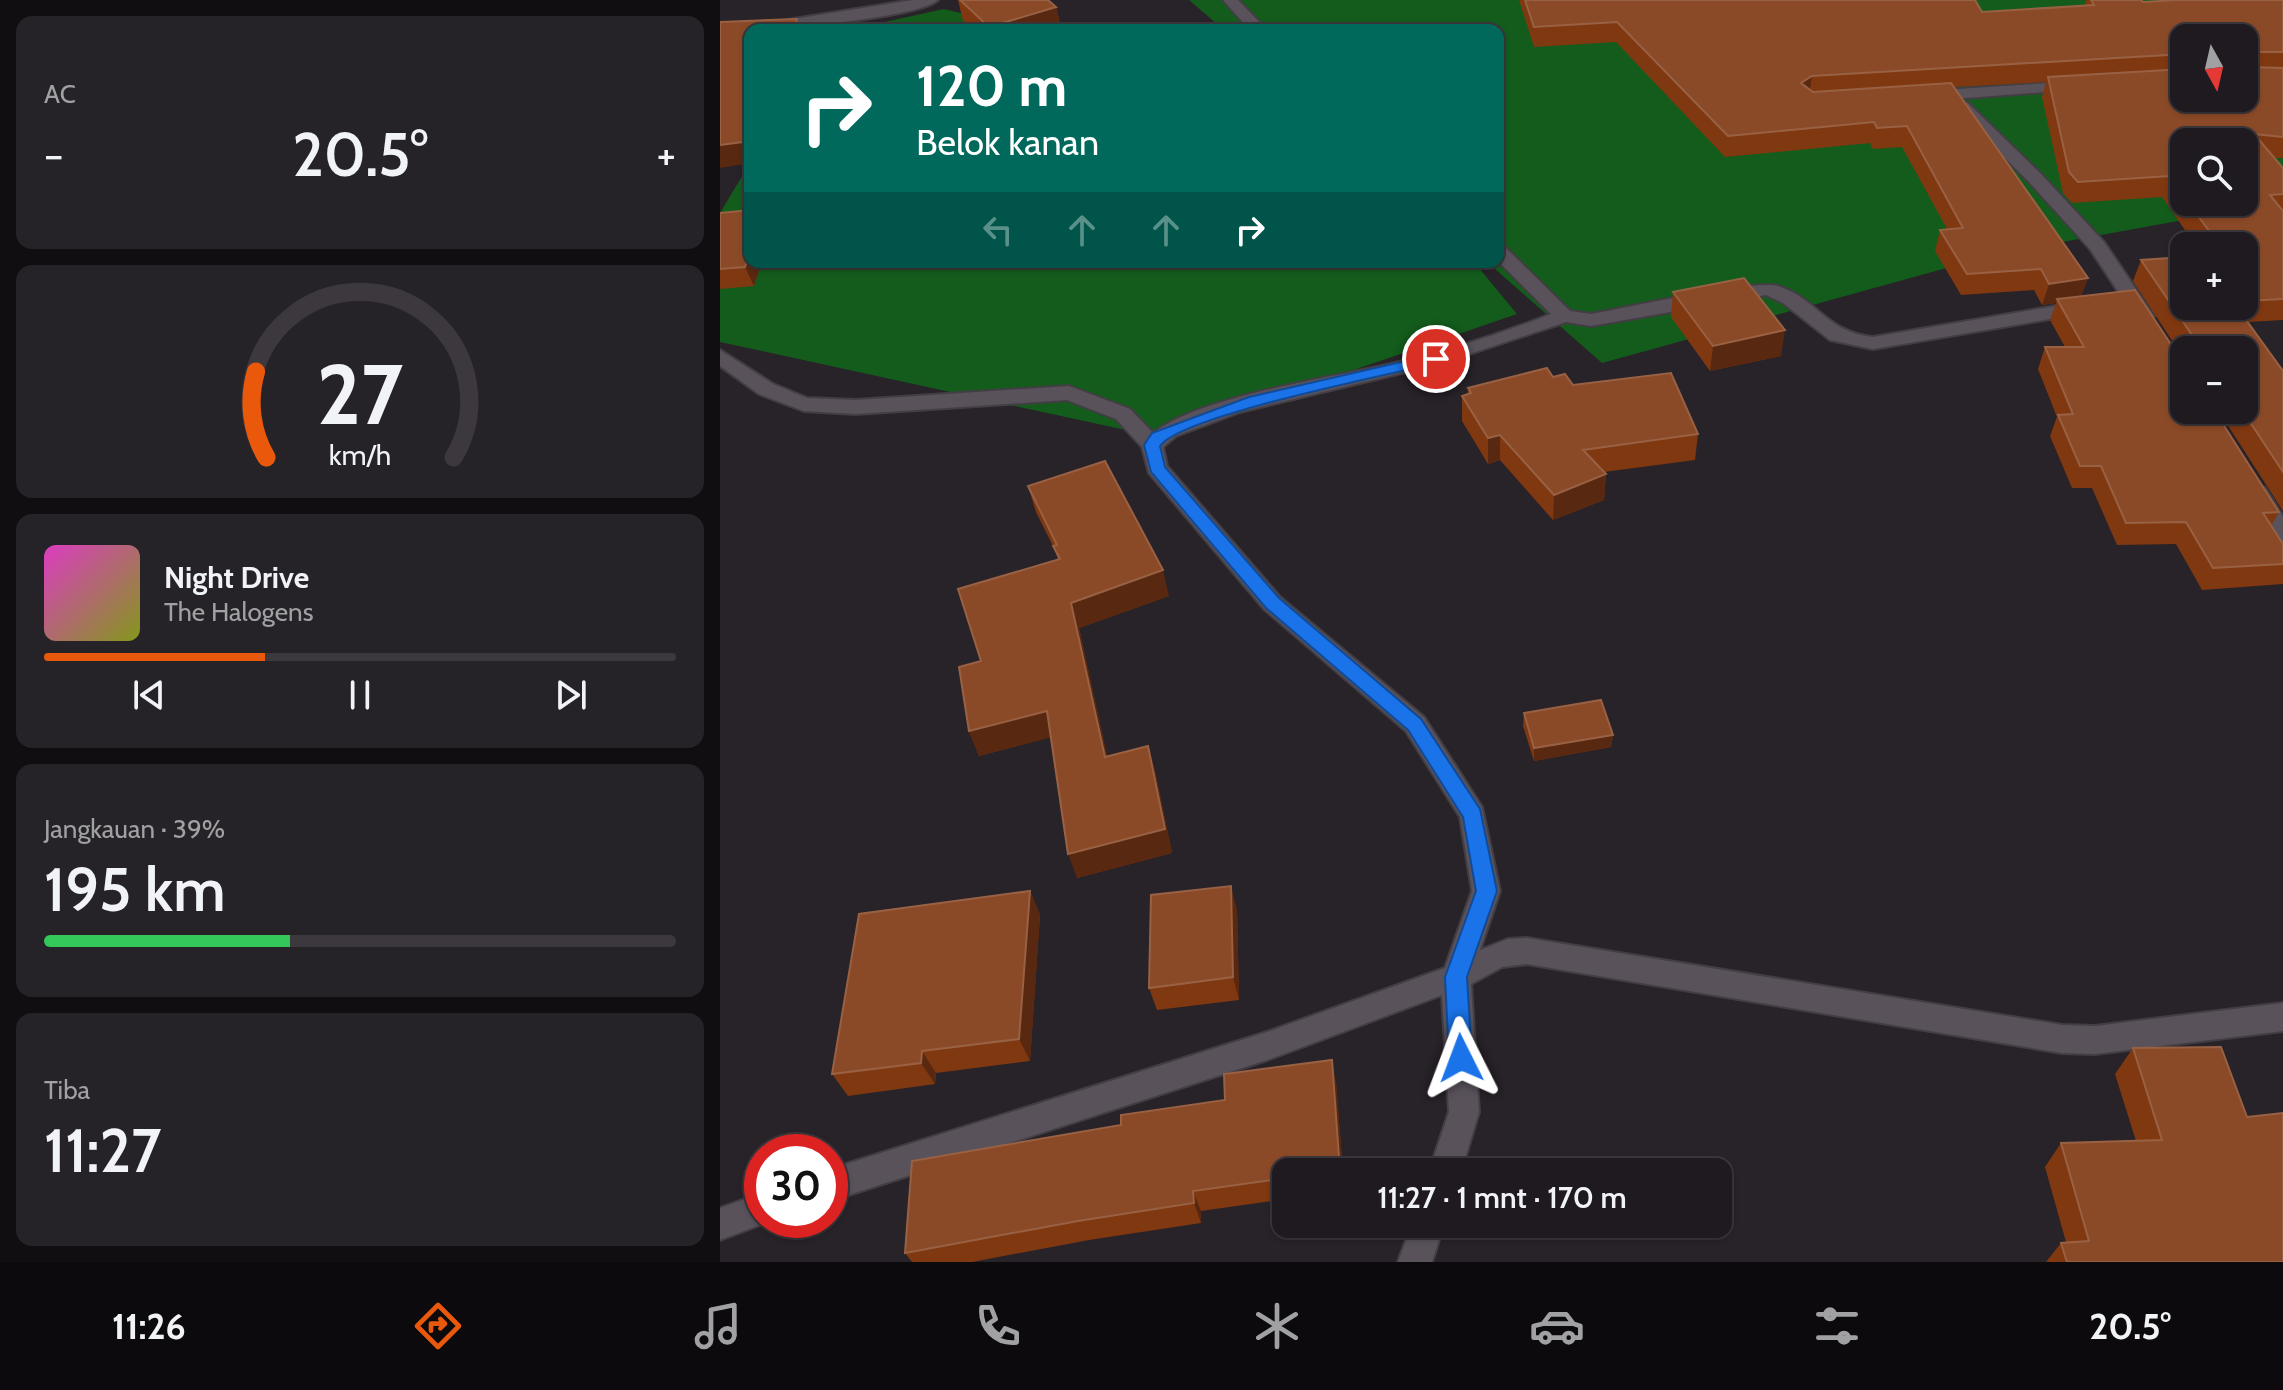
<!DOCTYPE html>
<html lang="id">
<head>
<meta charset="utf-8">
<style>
	body { margin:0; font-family:Cabin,sans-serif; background:#262328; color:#f1f3f6; height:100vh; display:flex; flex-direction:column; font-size:30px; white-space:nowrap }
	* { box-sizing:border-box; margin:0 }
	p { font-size:26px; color:#a1a1a4 }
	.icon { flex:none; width:44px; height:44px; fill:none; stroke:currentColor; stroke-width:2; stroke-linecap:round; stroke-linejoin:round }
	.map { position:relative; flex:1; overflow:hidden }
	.drawer { display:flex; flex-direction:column; gap:16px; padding:16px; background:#100e11; width:720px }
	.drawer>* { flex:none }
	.banner { position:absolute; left:24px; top:24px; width:760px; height:244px; border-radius:16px; box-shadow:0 2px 6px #0004,0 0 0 2px #3c383d; background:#00695c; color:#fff; overflow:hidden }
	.needle { width:52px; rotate:172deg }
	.controls { position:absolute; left:1450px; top:24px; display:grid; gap:16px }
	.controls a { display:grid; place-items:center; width:88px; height:88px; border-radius:16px; background:#1e1a1f; box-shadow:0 2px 6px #0004,0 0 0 2px #3c383d; font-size:40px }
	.speed { position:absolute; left:24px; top:1134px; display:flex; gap:16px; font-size:40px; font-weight:700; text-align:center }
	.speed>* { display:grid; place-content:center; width:104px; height:104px; border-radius:50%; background:#1e1a1f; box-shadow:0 2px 6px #0004,0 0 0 2px #3c383d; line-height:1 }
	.speed .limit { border:12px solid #d22; background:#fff; color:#111 }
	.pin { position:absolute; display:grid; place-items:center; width:68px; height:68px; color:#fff; margin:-34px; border:4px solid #fff; border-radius:50%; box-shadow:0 2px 8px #0007 }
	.me { position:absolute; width:88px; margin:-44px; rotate:357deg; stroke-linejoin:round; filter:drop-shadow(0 0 6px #0008) }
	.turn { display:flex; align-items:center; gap:28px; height:168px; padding:0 40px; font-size:36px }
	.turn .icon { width:104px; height:104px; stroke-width:2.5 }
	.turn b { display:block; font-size:56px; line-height:68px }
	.lanes { display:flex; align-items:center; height:76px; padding:0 40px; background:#0003; justify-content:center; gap:40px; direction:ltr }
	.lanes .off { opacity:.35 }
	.big { font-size:60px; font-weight:600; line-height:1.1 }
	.drawer .card { flex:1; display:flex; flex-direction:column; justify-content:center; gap:12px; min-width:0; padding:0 28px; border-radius:16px; background:#262328 }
	.drawer .dial { align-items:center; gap:0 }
	.dial svg { height:208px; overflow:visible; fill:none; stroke:#3c383d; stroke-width:7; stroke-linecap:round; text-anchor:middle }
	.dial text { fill:#f1f3f6; stroke:none }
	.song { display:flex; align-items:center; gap:24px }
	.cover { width:96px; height:96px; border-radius:12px; background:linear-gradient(135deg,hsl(310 70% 55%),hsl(70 70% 35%)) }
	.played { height:8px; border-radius:4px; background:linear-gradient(90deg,#ea580c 35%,#3c383d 35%) }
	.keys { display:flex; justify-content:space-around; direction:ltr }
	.heat { display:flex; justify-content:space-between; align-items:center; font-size:44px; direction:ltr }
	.charge { height:12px; border-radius:6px; background:linear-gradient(90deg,#34c759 39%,#3c383d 0) }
	.trip { position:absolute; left:552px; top:1158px; width:460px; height:80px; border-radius:16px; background:#1e1a1f; box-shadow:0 2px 6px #0004,0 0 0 2px #3c383d; font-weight:600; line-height:80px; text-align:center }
	.tabs { display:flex; height:128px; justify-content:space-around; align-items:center; background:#0c0a0c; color:#a1a1a4 }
	.tabs .icon { width:56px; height:56px }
	.tabs .active { color:#ea580c }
	.tabs b { font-size:36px; color:#f1f3f6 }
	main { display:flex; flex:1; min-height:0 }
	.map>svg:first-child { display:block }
</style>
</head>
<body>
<main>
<section class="drawer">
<div class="card"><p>AC</p>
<div class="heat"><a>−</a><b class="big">20.5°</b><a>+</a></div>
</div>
<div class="card dial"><svg viewBox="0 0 100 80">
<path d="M14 69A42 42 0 1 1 86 69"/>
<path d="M14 69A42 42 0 0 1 10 36" stroke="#ea580c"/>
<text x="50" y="56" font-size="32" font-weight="700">27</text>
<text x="50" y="72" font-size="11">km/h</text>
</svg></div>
<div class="card">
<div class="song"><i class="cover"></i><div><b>Night Drive</b><p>The Halogens</p></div></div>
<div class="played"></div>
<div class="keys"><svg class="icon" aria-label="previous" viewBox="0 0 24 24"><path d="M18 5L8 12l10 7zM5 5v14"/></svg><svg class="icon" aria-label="pause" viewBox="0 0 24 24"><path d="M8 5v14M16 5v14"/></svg><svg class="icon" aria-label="next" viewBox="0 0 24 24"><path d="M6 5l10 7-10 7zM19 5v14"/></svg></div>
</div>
<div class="card"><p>Jangkauan · 39%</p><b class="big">195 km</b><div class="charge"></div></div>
<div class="card"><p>Tiba</p><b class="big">11:27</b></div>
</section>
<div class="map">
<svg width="1563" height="1262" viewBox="0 0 1563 1262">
	<rect width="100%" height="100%" fill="#282229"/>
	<path fill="#135c1c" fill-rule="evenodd" d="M469 0H1563V202L1281 253 882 363 767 262H778V30H504ZM1464 38H1524V98H1464ZM1464 142H1524V202H1464Z
		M224 9 310 30H128Z
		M30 163V262H754L797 314 438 437 0 342V213Z"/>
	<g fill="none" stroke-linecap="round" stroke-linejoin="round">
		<g stroke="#433e44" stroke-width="4">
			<path id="minor" d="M193 0H218C197 18 55 30 28 30L36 25Z
				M503 0H518L547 30H530Z
				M1358 81 1364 83V89L1207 101 1199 96 1207 91Z
				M1242 101 1248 103 1321 174 1384 242 1434 316 1431 320H1417L1370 249 1309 182 1236 109 1234 106Z
				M778 245 785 247 850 311 871 314C905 308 1034 279 1058 286 1098 299 1105 332 1153 337L1365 301 1375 307 1365 313 1153 349 1110 340 1063 303 1046 295 871 326 846 322 719 364 520 412 456 436 443 447 447 466 560 597 704 717 762 807 780 891 760 950 788 939 807 938 1342 1025 1375 1026 1563 1003V1031L1375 1054 1342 1053 807 964 782 967 751 984 759 1112 741 1172H709L729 1112 722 995 547 1060 110 1201V1169L547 1032 725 968 752 891 740 817 686 731 544 609 429 473 422 447 396 419 347 400 136 414 84 411 39 394 0 366V350L53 384 87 398 136 400 349 386 410 409 433 433C478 397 608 378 667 365 723 352 778 335 831 314L778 261Z
				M1537 486 1545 488 1563 517V543L1555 541 1526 493 1529 488Z
				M42 1193V1220H53L0 1240V1208Z
				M692 1224H724L712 1262H678Z"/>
		</g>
		<use href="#minor" fill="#59525b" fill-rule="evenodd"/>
	</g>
	<path fill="#803810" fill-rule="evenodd" d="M238 0H328L336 7 342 30H253L243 21Z
		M799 0H1255L1262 12 1364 6 1366 0H1421L1423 2 1563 0V158H1554L1563 168V320L1527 322 1563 371V511L1498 410H1524V350H1464V359L1413 281 1421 260 1464 306H1524V246H1476L1442 197 1352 203 1343 193 1322 97 1326 82 1234 87 1368 278 1361 296 1559 512 1551 526 1563 544V584L1482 590 1456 544 1397 545 1372 488H1352L1330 436 1337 417 1318 369 1325 347H1345L1330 320 1336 303 1322 305 1314 290 1241 295 1215 251 1220 230 1227 229 1182 147 1153 149 1150 143 1005 157 896 42 814 47ZM1464 38 1524 98H1464ZM1464 142 1524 202H1464Z
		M0 213 30 262H42L34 286 0 289Z
		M953 292 1061 356 990 371 951 317Z
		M833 377 978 434 975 460 884 472 886 474 884 500 833 520 780 460 768 464 742 421V396L748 394V388Z
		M308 486 449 596 359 628 387 756 428 746 435 771 452 853 357 878 331 737 259 756 249 731 261 661 338 560 335 550 316 512Z
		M804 713 893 735 891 747 814 761 803 726Z
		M310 891 320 915 310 1061 216 1073 215 1084 128 1096 112 1074Z
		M517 909 519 1000 437 1010 429 988Z
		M1413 1048 1563 1262H1326L1341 1243 1346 1242 1325 1167 1341 1143 1416 1141 1395 1074Z
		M616 1082 623 1172H566V1199L481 1211V1223L369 1240 252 1262H192L185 1253 401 1125 505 1100Z"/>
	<path fill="#592810" d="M336 7 342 30H270L269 27Z
		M1092 76 1089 96 1081 83Z
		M30 141V163L0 168V145Z
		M30 252V262H42L34 286 25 267Z
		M1368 278 1360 299H1337L1336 303 1322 305 1329 284Z
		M1065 330 1061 356 990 371 993 346Z
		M780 435V460L768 464V438Z
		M886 474 884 500 833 520 834 495Z
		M443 570 449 596 359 628 393 782 385 757 351 603Z
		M327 711 336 736 259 756 249 731Z
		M893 735 891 747 814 761V748Z
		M428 746 435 771 452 853 357 878 348 854Z
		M511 886 517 909 519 1000 513 977Z
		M310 891 320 915 310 1061 299 1039Z
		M202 1051 216 1073 215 1084 201 1063Z
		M612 1060 616 1082 623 1172H620Z
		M473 1191 481 1211V1223L474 1203Z"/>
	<path fill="#8b4a27" stroke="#986144" stroke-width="2" d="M240 0H328L336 7 269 27Z
		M805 0H1255L1262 12 1374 5 1371 0H1421L1423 2 1457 0H1563V52H1532L1529 55 1530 67 1563 68V137L1534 134 1563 168V194L1550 195 1563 211V299L1524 301V246H1500L1468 202H1524V142H1464V196L1450 176 1358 182 1349 172 1328 77 1464 69V98H1524V38H1464V54L1092 76 1081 83 1093 92 1231 83 1368 278 1329 284 1321 269 1247 274 1220 230 1243 228 1187 126 1157 128 1154 122 1008 136 897 22 814 27Z
		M77 19 75 26 93 25 91 30H30V141L0 145V22Z
		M30 210V252L25 267 0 269V213Z
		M1464 257V306H1516L1563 371V472L1522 410H1524V350H1476V341L1421 260Z
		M1024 278 1065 330 993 346 953 292Z
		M1415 290 1464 364V410H1494L1559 512 1543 513 1563 544V564L1493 568 1466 522 1406 523 1381 466H1360L1338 415 1353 414 1325 347H1364L1337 299Z
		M827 368 833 377 845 374 853 385 951 373 978 434 863 450 886 474 834 495 780 435 768 438 742 396 751 393 748 388Z
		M385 461 443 570 351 603 385 757 428 746 445 829 348 854 327 711 249 731 239 667 261 661 238 589 340 559 333 546 337 545 308 486Z
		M881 700 893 735 814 748 804 713Z
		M511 886 513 977 429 988 431 895Z
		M310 891 299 1039 202 1051 201 1063 112 1074 139 914Z
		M1501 1047 1527 1117 1563 1113V1262H1347L1341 1243 1369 1241 1341 1143 1442 1140 1413 1048Z
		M612 1060 620 1171 566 1172V1178L473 1191 474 1203 358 1221 185 1253 192 1161 401 1125V1115L505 1100 504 1074Z"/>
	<path fill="#1a73e8" stroke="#114b97" stroke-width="2" d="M716 354 723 359 721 362C674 374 462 415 440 446L445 467 559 598 701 719 760 809 777 891 747 977 752 1058 749 1066 741 1069 733 1066 729 1058 725 977 756 891 743 817 688 730 546 608 431 472 424 445 432 433 529 397Z"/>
</svg>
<div class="controls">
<a><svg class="needle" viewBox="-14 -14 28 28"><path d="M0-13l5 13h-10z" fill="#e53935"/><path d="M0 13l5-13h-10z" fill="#a1a1a4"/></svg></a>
<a><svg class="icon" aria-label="search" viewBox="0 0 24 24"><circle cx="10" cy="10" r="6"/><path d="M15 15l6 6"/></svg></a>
<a>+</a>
<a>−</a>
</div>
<div class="speed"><div class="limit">30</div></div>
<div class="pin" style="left:716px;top:359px;background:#d93025"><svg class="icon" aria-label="arrive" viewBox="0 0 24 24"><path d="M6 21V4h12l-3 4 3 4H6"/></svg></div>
<svg class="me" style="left:741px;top:1058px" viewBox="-20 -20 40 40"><path d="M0-17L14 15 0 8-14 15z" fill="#1a73e8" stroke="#fff" stroke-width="4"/></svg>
<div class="trip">11:27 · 1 mnt · 170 m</div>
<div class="banner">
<div class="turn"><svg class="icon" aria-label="right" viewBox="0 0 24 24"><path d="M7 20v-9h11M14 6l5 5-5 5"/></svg><div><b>120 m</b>Belok kanan</div></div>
<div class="lanes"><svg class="icon off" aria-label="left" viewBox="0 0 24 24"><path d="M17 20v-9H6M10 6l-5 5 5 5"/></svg><svg class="icon off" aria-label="ahead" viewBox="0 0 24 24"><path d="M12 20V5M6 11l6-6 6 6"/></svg><svg class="icon off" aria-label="ahead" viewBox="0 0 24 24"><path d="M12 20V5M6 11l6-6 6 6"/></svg><svg class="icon" aria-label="right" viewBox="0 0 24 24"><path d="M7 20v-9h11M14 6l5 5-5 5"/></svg></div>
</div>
</div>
</main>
<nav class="tabs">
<b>11:26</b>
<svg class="icon active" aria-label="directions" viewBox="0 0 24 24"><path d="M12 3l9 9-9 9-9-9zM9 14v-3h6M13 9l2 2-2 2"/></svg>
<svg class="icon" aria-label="music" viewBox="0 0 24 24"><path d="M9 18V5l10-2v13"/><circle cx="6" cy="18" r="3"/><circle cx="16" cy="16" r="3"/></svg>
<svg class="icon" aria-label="phone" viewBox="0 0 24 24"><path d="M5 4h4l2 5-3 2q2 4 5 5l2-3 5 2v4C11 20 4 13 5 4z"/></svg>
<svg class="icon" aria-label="climate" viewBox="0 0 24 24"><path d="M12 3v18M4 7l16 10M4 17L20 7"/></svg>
<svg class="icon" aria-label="car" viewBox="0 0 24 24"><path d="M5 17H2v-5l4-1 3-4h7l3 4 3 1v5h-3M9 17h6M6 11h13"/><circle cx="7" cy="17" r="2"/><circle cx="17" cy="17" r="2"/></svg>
<svg class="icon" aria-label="filters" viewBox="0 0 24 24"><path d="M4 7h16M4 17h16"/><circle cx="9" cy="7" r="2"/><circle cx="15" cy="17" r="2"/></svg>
<b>20.5°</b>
</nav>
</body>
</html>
